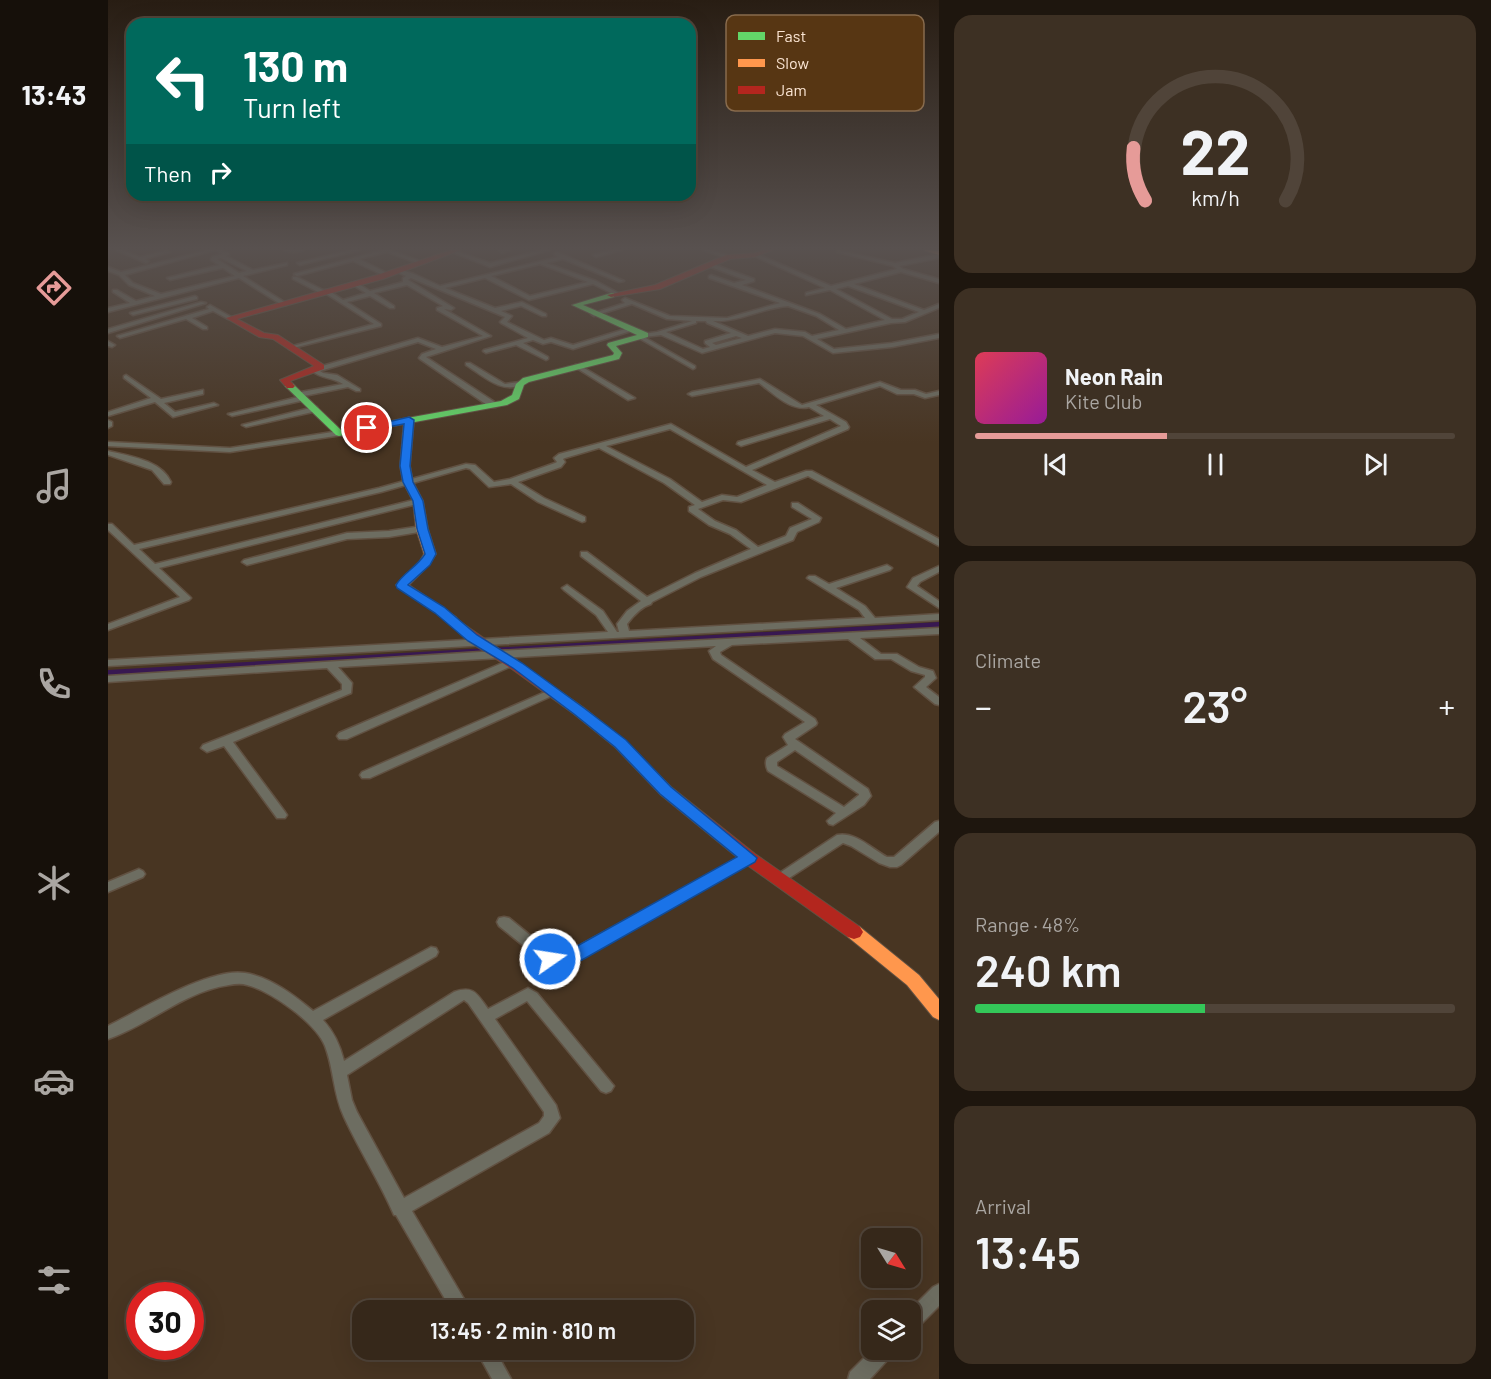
<!DOCTYPE html>
<html lang="en">
<head>
<meta charset="utf-8">
<style>
	body { margin:0; font-family:Barlow,sans-serif; background:#3d3023; color:#f1f3f6; height:100vh; display:flex; flex-direction:column; font-size:22px; white-space:nowrap }
	* { box-sizing:border-box; margin:0 }
	p { font-size:20px; color:#aaa6a2 }
	.icon { flex:none; width:33px; height:33px; fill:none; stroke:currentColor; stroke-width:2; stroke-linecap:round; stroke-linejoin:round }
	.map { position:relative; flex:1; overflow:hidden }
	.details { display:flex; flex-direction:column; gap:15px; padding:15px; background:#1e160e; width:552px }
	.details>* { flex:none }
	.guide { position:absolute; left:18px; top:18px; width:570px; height:183px; border-radius:18px; box-shadow:0 6px 24px #0002,0 0 0 2px #504439; background:#00695c; color:#fff; overflow:hidden }
	.needle { width:39px; rotate:127deg }
	.tools { position:absolute; left:753px; top:1228px; display:grid; gap:12px }
	.tools a { display:grid; place-items:center; width:60px; height:60px; border-radius:12px; background:#36281a; box-shadow:0 6px 24px #0002,0 0 0 2px #504439; font-size:30px }
	.speed { position:absolute; left:18px; top:1282px; display:flex; gap:12px; font-size:30px; font-weight:700; text-align:center }
	.speed>* { display:grid; place-content:center; width:78px; height:78px; border-radius:50%; background:#36281a; box-shadow:0 6px 24px #0002,0 0 0 2px #504439; line-height:1 }
	.speed .limit { border:9px solid #d22; background:#fff; color:#111 }
	.pin { position:absolute; display:grid; place-items:center; width:51px; height:51px; color:#fff; margin:-26px; border:3px solid #fff; border-radius:50%; box-shadow:0 2px 6px #0007 }
	.me { position:absolute; width:66px; margin:-33px; rotate:77deg; stroke-linejoin:round; filter:drop-shadow(0 0 4px #0008) }
	.turn { display:flex; align-items:center; gap:21px; height:126px; padding:0 18px; font-size:27px }
	.turn .icon { width:78px; height:78px; stroke-width:2.5 }
	.turn b { display:block; font-size:42px; line-height:51px }
	.then { display:flex; align-items:center; height:57px; padding:0 18px; background:#0003; gap:12px; font-size:22px }
	.big { font-size:45px; font-weight:600; line-height:1.1 }
	.details .card { flex:1; display:flex; flex-direction:column; justify-content:center; gap:9px; min-width:0; padding:0 21px; border-radius:18px; background:#3d3023 }
	.details .dial { align-items:center; gap:0 }
	.dial svg { height:156px; overflow:visible; fill:none; stroke:#504439; stroke-width:7; stroke-linecap:round; text-anchor:middle }
	.dial text { fill:#f1f3f6; stroke:none }
	.song { display:flex; align-items:center; gap:18px }
	.cover { width:72px; height:72px; border-radius:9px; background:linear-gradient(135deg,hsl(350 70% 55%),hsl(300 70% 35%)) }
	.played { height:6px; border-radius:3px; background:linear-gradient(90deg,#e69b98 40%,#504439 40%) }
	.keys { display:flex; justify-content:space-around; direction:ltr }
	.heat { display:flex; justify-content:space-between; align-items:center; font-size:33px; direction:ltr }
	.charge { height:9px; border-radius:4px; background:linear-gradient(90deg,#34c759 48%,#504439 0) }
	.trip { position:absolute; left:244px; top:1300px; width:342px; height:60px; border-radius:18px; background:#36281a; box-shadow:0 6px 24px #0002,0 0 0 2px #504439; font-weight:600; line-height:60px; text-align:center }
	main { display:flex; flex:1; min-height:0 }
	.tabs { display:flex; flex-direction:column; width:108px; justify-content:space-around; align-items:center; background:#16100a; color:#aaa6a2 }
	.tabs .icon { width:42px; height:42px }
	.tabs .active { color:#e69b98 }
	.tabs b { font-size:27px; color:#f1f3f6 }
	.map>svg:first-child { display:block }
</style>
</head>
<body>
<main>
<nav class="tabs">
<b>13:43</b>
<svg class="icon active" aria-label="directions" viewBox="0 0 24 24"><path d="M12 3l9 9-9 9-9-9zM9 14v-3h6M13 9l2 2-2 2"/></svg>
<svg class="icon" aria-label="music" viewBox="0 0 24 24"><path d="M9 18V5l10-2v13"/><circle cx="6" cy="18" r="3"/><circle cx="16" cy="16" r="3"/></svg>
<svg class="icon" aria-label="phone" viewBox="0 0 24 24"><path d="M5 4h4l2 5-3 2q2 4 5 5l2-3 5 2v4C11 20 4 13 5 4z"/></svg>
<svg class="icon" aria-label="climate" viewBox="0 0 24 24"><path d="M12 3v18M4 7l16 10M4 17L20 7"/></svg>
<svg class="icon" aria-label="car" viewBox="0 0 24 24"><path d="M5 17H2v-5l4-1 3-4h7l3 4 3 1v5h-3M9 17h6M6 11h13"/><circle cx="7" cy="17" r="2"/><circle cx="17" cy="17" r="2"/></svg>
<svg class="icon" aria-label="filters" viewBox="0 0 24 24"><path d="M4 7h16M4 17h16"/><circle cx="9" cy="7" r="2"/><circle cx="15" cy="17" r="2"/></svg>
</nav>
<div class="map">
<svg width="831" height="1379" viewBox="0 0 831 1379">
	<rect width="100%" height="100%" fill="#483522"/>
	<g fill="none" stroke-linecap="round" stroke-linejoin="round">
		<path fill="#381851" fill-rule="evenodd" d="M831 622V628L0 676V670Z"/>
		<g stroke="#615142" stroke-width="3">
			<path id="street" d="M8 250H14L32 257 59 250 62 252 37 259 41 261 38 263Z
				M100 250H114L121 253V255L118 256 145 270 179 263V265L135 276 178 303V305H174L131 278 0 312V308L22 303 5 292V290H9L28 301 47 296 21 285 11 275 0 271V267L13 272ZM107 250 114 254 104 257 103 260 111 265 59 278 62 280 115 268 127 276 53 294 25 283 17 275ZM113 258 139 271 131 273 109 259Z
				M176 250H196C191 253 181 253 176 250Z
				M244 250H252L192 265 189 263Z
				M275 250H282L317 263 312 264 279 252 251 259 281 274V276L279 277 245 261 189 276 186 274Z
				M345 250 382 263 434 250H442L382 267 344 252Z
				M393 250H403L394 253 391 251Z
				M505 250H514L488 257 485 255Z
				M595 250H602L624 257 621 259Z
				M729 250 787 263 831 254V258L791 266 795 269 831 279V283L793 272 746 284 816 310 831 304V308L797 322 783 323 709 339 726 349 784 343 831 334V338L784 347 725 353 695 336 667 333 594 353 553 335 536 337 587 366V368L585 369 529 337 534 336 535 334 549 332 584 321 559 319 524 304 486 316 483 314 517 303 514 300 517 298 562 316 619 318 672 303 601 278V276L603 275 626 283 638 280 600 266V264L602 263 646 279V281L634 285 712 314 738 329 777 320 722 290 698 295V293L717 288 644 255 649 254 723 286 789 269 785 266 729 252ZM740 286 811 312 794 319H784L728 289ZM680 306 708 316 731 330 704 336 697 332 667 329 640 336 605 321C631 322 654 308 680 306ZM588 321H598L599 323 623 333 597 341V343L602 347 595 349 558 332 588 323ZM628 336 634 338 608 345 604 343Z
				M449 252 516 281 511 282 455 259 438 263 488 281 512 294 507 295 485 284 421 300 377 278 337 288 387 308 414 302 438 314V316H434L413 306 393 311 404 316 399 322 436 340 443 338 465 345 524 327 526 328V330L465 349 443 342 435 344 425 340 415 343 440 357V359L438 360 408 345 378 353 375 351 376 350 420 338 393 323 392 322 397 317 303 278 301 279 300 280 346 308 343 310 336 309 383 336 318 357 388 403V407H382L312 359 311 358 314 354 328 349 310 342 212 371 215 373 229 375 252 389V391H248L240 387 196 396 198 398 197 400 124 416 120 414 190 397 187 395 188 393 235 384C224 377 214 379 204 371V369L310 338 334 347 375 336 329 310V308L335 306 299 285 266 293 286 306V308H282L262 296 239 302 273 324V326L181 349V347L266 324 217 293H212L185 279V277H189L215 290H220L235 300 258 293 245 285V283H249L262 291 295 282V278L298 276 289 272 288 271 291 269 306 274 332 286 450 257 446 254ZM432 264 480 282 422 296 383 276Z
				M87 296 89 297V299L25 315 22 313Z
				M93 302 98 303 0 333V329Z
				M102 305 125 318 120 319 105 311 84 318 99 327V329H95L78 319 12 338 9 336 101 309 99 307Z
				M0 341 7 345 4 347 0 346Z
				M358 363H362L397 384 412 382 415 384C395 395 375 376 358 365Z
				M467 365H471L527 398 520 400 467 367Z
				M18 375 53 399 95 390V394L56 403 67 412 106 403 110 405 65 417 47 402 0 416V412L43 398 16 378V376Z
				M652 379 694 405 772 382 793 390H807L818 394 831 391V395L817 398 806 394H789L772 386 708 405 738 422 741 427 740 429 644 470 667 482 698 471H704L831 539V546L700 476 633 502 615 500 590 509 607 521 628 530 650 547 678 536 682 528 704 519 684 507V503H690L713 518 711 522 689 532 685 540 593 577 544 602 543 604C533 607 525 616 519 624L521 631 757 618 751 610 699 578 701 576H707L721 584 779 565 784 568 782 570 728 588 757 606 767 618 831 614V620L0 666V660L500 632 488 615 456 590 454 588 459 585 495 611 509 632H511L509 624 519 611 533 601 473 556V552H479L539 597 587 573 643 549 622 534 601 525 581 511V507L587 505 556 483 491 448 457 458 455 459 457 462 453 467 410 482 436 498 477 517V521L474 522 430 502 403 484 381 487 362 469 358 468 273 492 31 549 47 564 310 499 314 501 313 503 51 568 81 596 83 598 81 600 0 630V624L72 597 0 530V524H4L26 545 271 488 358 464 367 465 386 482 402 479 447 463 449 462 446 458 451 454 563 424 638 467 733 426 722 419 633 446 629 444 630 442 716 416 701 407C683 412 665 393 651 383L584 396 580 394 584 392ZM562 429 659 485 629 497 614 495 594 502 562 479 498 446Z
				M206 407H209V411L138 427 134 425Z
				M0 420 4 422V426L0 428Z
				M231 431H234V435L122 452 0 446V442L122 448Z
				M0 451C21 456 53 460 63 482L62 484H56L44 470 0 455Z
				M314 526 317 527V531L281 537 239 539 139 565 134 562 136 560 239 533 281 531Z
				M831 566V572L812 582 809 586 831 601V608L799 587 805 578Z
				M831 628V634L752 638 773 654H789L811 667 825 671 828 678 818 687 831 697V705L827 704 806 687 817 677V675L803 671 783 659H767L740 639 624 645 612 652 613 655 707 719 709 723 708 725 687 739 760 789 763 796 756 805 725 825 721 824 719 821 728 813 660 771C658 767 657 762 659 758L680 745 675 737 677 734 697 722 605 659 601 651 608 646 230 667 244 683 243 693 125 742 177 812 179 815 177 818H169L116 746 99 752 93 748 95 745 234 690V684L219 668 0 682V676L388 651ZM687 750 751 794V795L736 807 669 766V762Z
				M404 659 408 660 409 662 408 664 239 739H231L229 736 231 733Z
				M444 689 448 690 449 692 448 694 262 778H254L252 775 254 772Z
				M831 821V832L793 865 789 867H782L771 863 743 846 735 843 675 882 671 884 667 882 665 879 667 876 729 835C747 831 764 849 779 857H786L827 822Z
				M641 853 645 855 647 858 645 861 473 959 455 965 437 963 391 926 389 922 391 918 396 917 401 918 445 954 454 955Z
				M31 869 35 871 37 874 35 877 0 892V882Z
				M323 947 328 948 330 952 328 956 215 1020C226 1032 232 1045 236 1061L346 992C366 985 369 994 380 1009L420 988 429 993 506 1086 503 1091 498 1093 493 1091 419 1001 387 1019 448 1105 452 1118 441 1133 304 1211 363 1311H344L288 1215H286C272 1182 251 1150 236 1117 225 1094 226 1069 217 1046 208 1023 163 991 139 985 133 983 127 984 121 985 77 991 41 1025 0 1039V1026C32 1010 102 967 137 973 162 977 186 995 205 1011ZM356 1000 360 1003 436 1112V1116L431 1123 296 1198 249 1112 244 1100 239 1075Z
				M831 1284V1306L808 1329 802 1332 801 1311 825 1287Z
				M368 1350H387L403 1379H384Z
				M764 1350H786L783 1356 762 1379H740L742 1372Z"/>
		</g>
		<g stroke="#615142" stroke-width="2">
			<path id="fast" d="M503 293H506V297L475 305 540 333V337L508 346 514 353 511 359 421 382 416 385 411 399 399 405 231 436 228 435 177 386 185 384 233 430 393 401 404 395 408 384 415 378 505 355 506 353 499 345 500 343 529 335 464 305Z"/>
		</g>
		<g stroke="#615142" stroke-width="2">
			<path id="slow" d="M816 250 831 251V255L818 251Z
				M301 417 306 420 302 466 305 482 315 501 320 529 328 554 321 565 301 585 348 617 350 620 348 623 344 624 288 585 312 561 316 554 308 529 305 501 295 482 292 466 296 420Z
				M746 925 752 927 811 975 831 999V1020L825 1017 799 985 740 937 737 932 740 927Z"/>
		</g>
		<g stroke="#615142" stroke-width="2">
			<path id="jam" d="M343 250H353L275 279 129 319 156 333 170 335 216 365V369L182 381 187 386 185 388H179L172 380 206 366 165 339 151 337 118 318 269 275Z
				M655 250H665L647 257 622 259 552 289 503 297 499 295 547 285 618 255 646 253Z
				M344 616 476 708 517 741 563 787 647 854 752 927 755 932 752 937 746 939 740 937 635 862 553 795 507 747 466 714 404 669 360 641 338 620Z"/>
		</g>
		<use href="#street" fill="#6d6d61" fill-rule="evenodd"/>
		<use href="#fast" fill="#63d668" fill-rule="evenodd"/>
		<use href="#slow" fill="#ff974d" fill-rule="evenodd"/>
		<use href="#jam" fill="#b3261e" fill-rule="evenodd"/>
	</g>
	<linearGradient id="sky" x2="0" y2="1"><stop stop-color="#281d13"/><stop offset="0.56" stop-color="#58514f"/><stop offset="1" stop-color="#58514f" stop-opacity="0"/></linearGradient>
	<rect width="831" height="443" fill="url(#sky)"/>
	<path fill="#1a73e8" stroke="#114b97" stroke-width="1.5" d="M301 417 306 420 302 466 305 482 315 501 320 529 328 554 322 565 300 585 336 607 369 635 414 663 476 708 518 740 563 787 649 858 647 862 474 960 455 967 436 964 433 959 436 954 462 950 629 857 552 794 507 747 466 714 405 668 360 641 327 613 289 588 288 585C295 573 309 567 317 554L309 529 305 501 295 482 292 466 296 424 259 431 254 428Z"/>
	<rect x="618" y="15" width="198" height="96" rx="9" fill="#573613" stroke="#886b4d" stroke-width="1.5"/>
	<rect x="630" y="32" width="27" height="8" fill="#63d668"/>
	<rect x="630" y="59" width="27" height="8" fill="#ff974d"/>
	<rect x="630" y="86" width="27" height="8" fill="#b3261e"/>
	<g font-size="16" fill="#fbe5d3">
		<text x="668" y="42">Fast</text>
		<text x="668" y="69">Slow</text>
		<text x="668" y="96">Jam</text>
	</g>
</svg>
<div class="tools">
<a><svg class="needle" viewBox="-14 -14 28 28"><path d="M0-13l5 13h-10z" fill="#e53935"/><path d="M0 13l5-13h-10z" fill="#aaa6a2"/></svg></a>
<a><svg class="icon" aria-label="layers" viewBox="0 0 24 24"><path d="M12 4l9 5-9 5-9-5zM3 14l9 5 9-5"/></svg></a>
</div>
<div class="speed"><div class="limit">30</div></div>
<div class="pin" style="left:259px;top:428px;background:#d93025"><svg class="icon" aria-label="arrive" viewBox="0 0 24 24"><path d="M6 21V4h12l-3 4 3 4H6"/></svg></div>
<svg class="me" style="left:442px;top:959px" viewBox="-20 -20 40 40"><circle r="17" fill="#1a73e8" stroke="#fff" stroke-width="3"/><path d="M0-11L8 9 0 5-8 9z" fill="#fff"/></svg>
<div class="trip">13:45 · 2 min · 810 m</div>
<div class="guide">
<div class="turn"><svg class="icon" aria-label="left" viewBox="0 0 24 24"><path d="M17 20v-9H6M10 6l-5 5 5 5"/></svg><div><b>130 m</b>Turn left</div></div>
<div class="then">Then<svg class="icon" aria-label="right" viewBox="0 0 24 24"><path d="M7 20v-9h11M14 6l5 5-5 5"/></svg></div>
</div>
</div>
<section class="details">
<div class="card dial"><svg viewBox="0 0 100 80">
<path d="M14 69A42 42 0 1 1 86 69"/>
<path d="M14 69A42 42 0 0 1 8 42" stroke="#e69b98"/>
<text x="50" y="56" font-size="32" font-weight="700">22</text>
<text x="50" y="72" font-size="11">km/h</text>
</svg></div>
<div class="card">
<div class="song"><i class="cover"></i><div><b>Neon Rain</b><p>Kite Club</p></div></div>
<div class="played"></div>
<div class="keys"><svg class="icon" aria-label="previous" viewBox="0 0 24 24"><path d="M18 5L8 12l10 7zM5 5v14"/></svg><svg class="icon" aria-label="pause" viewBox="0 0 24 24"><path d="M8 5v14M16 5v14"/></svg><svg class="icon" aria-label="next" viewBox="0 0 24 24"><path d="M6 5l10 7-10 7zM19 5v14"/></svg></div>
</div>
<div class="card"><p>Climate</p>
<div class="heat"><a>−</a><b class="big">23°</b><a>+</a></div>
</div>
<div class="card"><p>Range · 48%</p><b class="big">240 km</b><div class="charge"></div></div>
<div class="card"><p>Arrival</p><b class="big">13:45</b></div>
</section>
</main>
</body>
</html>
